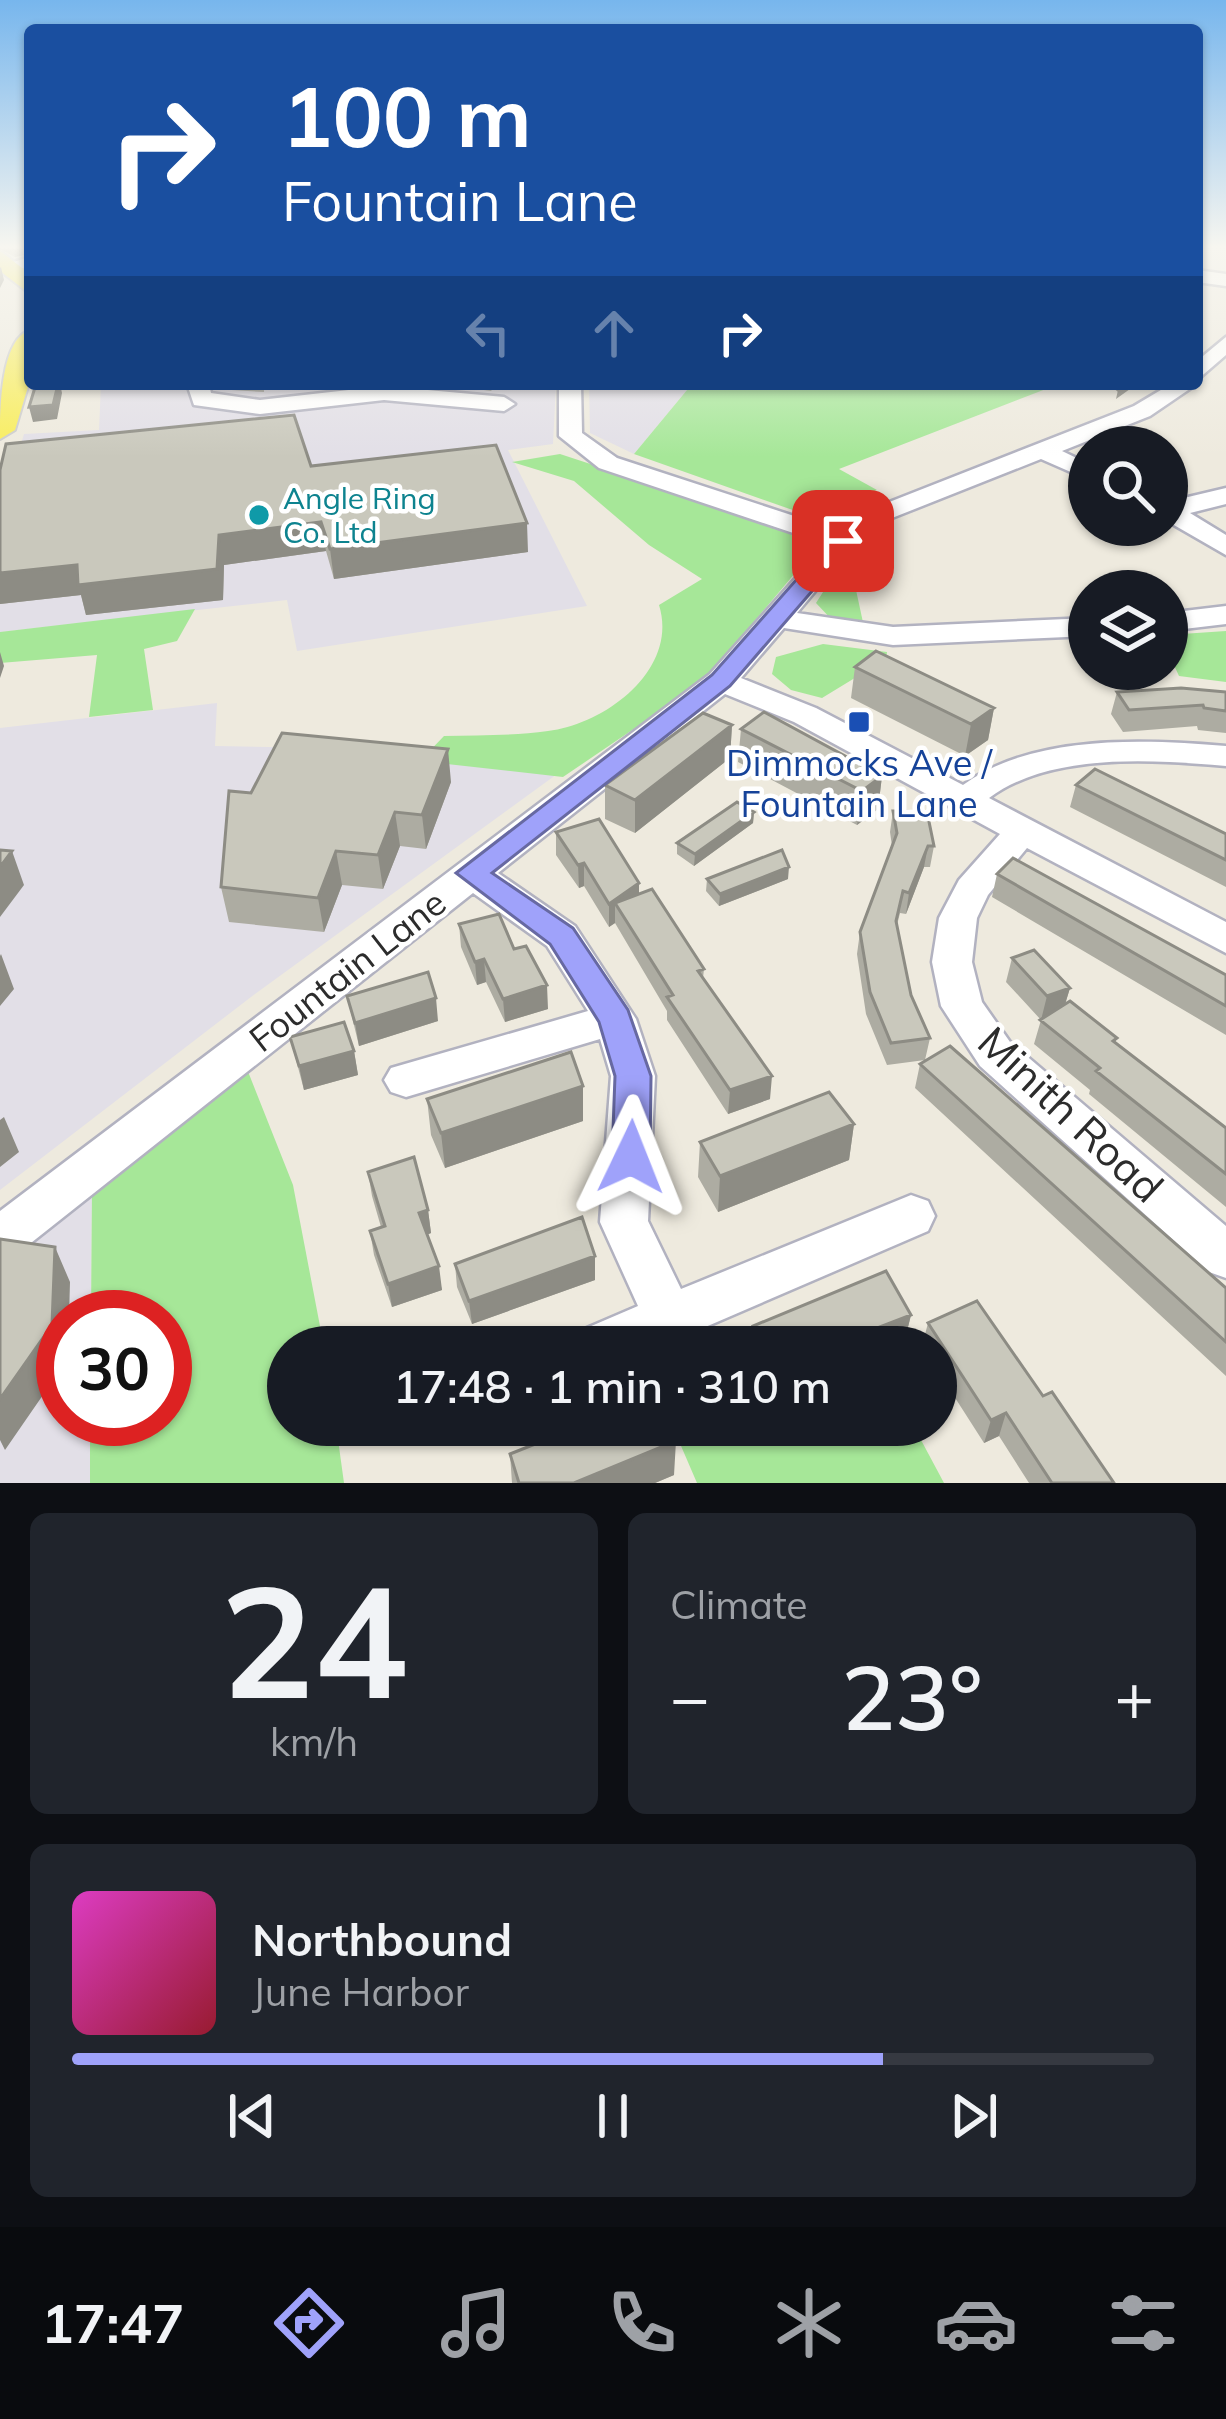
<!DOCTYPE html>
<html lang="en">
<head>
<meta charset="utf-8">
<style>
	body { margin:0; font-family:Mulish,sans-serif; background:#20242c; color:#f1f3f6; height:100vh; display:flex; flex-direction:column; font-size:45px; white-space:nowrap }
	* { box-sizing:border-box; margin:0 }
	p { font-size:39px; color:#9ea1a6 }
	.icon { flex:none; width:66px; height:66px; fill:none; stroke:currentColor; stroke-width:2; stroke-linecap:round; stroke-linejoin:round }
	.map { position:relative; height:1483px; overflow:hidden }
	.sheet { display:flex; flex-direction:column; gap:30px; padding:30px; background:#0d0f14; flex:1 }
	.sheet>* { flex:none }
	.banner { position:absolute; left:24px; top:24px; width:1179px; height:366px; border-radius:12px; box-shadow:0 3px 9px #0004; background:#1a4fa0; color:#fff; overflow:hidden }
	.buttons { position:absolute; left:1068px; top:426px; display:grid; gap:24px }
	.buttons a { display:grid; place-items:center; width:120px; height:120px; border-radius:50%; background:#171b24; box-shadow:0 3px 9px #0004; font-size:60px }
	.speed { position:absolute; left:36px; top:1290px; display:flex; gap:24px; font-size:60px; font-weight:700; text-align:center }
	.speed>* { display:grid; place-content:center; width:156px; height:156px; border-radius:50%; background:#171b24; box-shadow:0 3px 9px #0004; line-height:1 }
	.speed .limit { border:18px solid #d22; background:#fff; color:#111 }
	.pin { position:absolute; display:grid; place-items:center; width:102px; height:102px; color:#fff; margin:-51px; border-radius:24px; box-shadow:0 6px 18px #0006 }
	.me { position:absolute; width:132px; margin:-66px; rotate:2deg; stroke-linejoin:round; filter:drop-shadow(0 0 9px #0008) }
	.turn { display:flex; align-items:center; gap:42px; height:252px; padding:0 60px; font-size:54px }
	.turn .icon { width:156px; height:156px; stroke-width:2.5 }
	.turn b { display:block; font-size:84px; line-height:102px }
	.lanes { display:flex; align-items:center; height:114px; padding:0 60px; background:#0003; justify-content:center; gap:60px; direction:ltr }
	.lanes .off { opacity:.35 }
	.big { font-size:90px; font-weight:600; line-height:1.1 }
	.sheet .tile { flex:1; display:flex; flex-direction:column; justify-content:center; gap:18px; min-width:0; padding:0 42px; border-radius:18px; background:#20242c }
	.sheet .dial { align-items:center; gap:0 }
	.dial b { font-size:156px; line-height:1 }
	.song { display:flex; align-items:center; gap:36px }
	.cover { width:144px; height:144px; border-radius:18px; background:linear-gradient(135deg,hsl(310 70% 55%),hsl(350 70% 35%)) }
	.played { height:12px; border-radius:6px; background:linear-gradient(90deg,#9fa2fa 75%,#363941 75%) }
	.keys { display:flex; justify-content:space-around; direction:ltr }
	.heat { display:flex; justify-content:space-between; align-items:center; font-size:66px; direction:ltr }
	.sheet .tiles { flex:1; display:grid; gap:30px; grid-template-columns:1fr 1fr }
	.tile:last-child { grid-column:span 2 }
	.trip { position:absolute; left:267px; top:1326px; width:690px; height:120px; border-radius:60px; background:#171b24; box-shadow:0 3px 9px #0004; font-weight:600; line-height:120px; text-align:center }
	.menu { display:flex; height:192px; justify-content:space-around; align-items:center; background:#090b0e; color:#9ea1a6 }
	.menu .icon { width:84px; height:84px }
	.menu .active { color:#9fa2fa }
	.menu b { font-size:54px; color:#f1f3f6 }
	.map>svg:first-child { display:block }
</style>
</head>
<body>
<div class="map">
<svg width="1226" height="1483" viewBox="0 0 1226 1483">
	<rect width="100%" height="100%" fill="#eeeade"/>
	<path fill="#e2dfe7" d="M101 384H556L553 444 508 450 587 606 297 651 287 600 0 632V514L24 434 99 430Z
		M589 384H692L634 454 590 433Z
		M217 703 215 746 586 753 251 997 0 1190V728Z
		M92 1188 91 1317H63V1419H90V1483H0V1259Z"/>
	<path fill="#a6e798" d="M692 384H1059L839 469 877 490 804 514 634 454Z
		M560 454 785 528 803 547 807 559 703 682 563 777 420 761 444 736C478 735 514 736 548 731 606 724 679 669 659 605L702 579 649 545 574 481 512 462Z
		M848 553 864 627 833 621 816 603Z
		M195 609 177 641 144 649 153 710 89 717 97 655 0 663V632Z
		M1226 631V682L1179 676 1167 650V635Z
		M823 644 887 652 886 659 822 698 791 690 772 674 776 657Z
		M247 1069 293 1185 324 1347H288V1425H336L344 1483H90V1419H165V1317H91L92 1188Z
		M672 1425H784L794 1436 823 1425H913L944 1483H697Z"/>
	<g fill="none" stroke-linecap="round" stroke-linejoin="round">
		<g stroke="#b2b2c0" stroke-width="5">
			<path id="minor" d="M30 257V267L12 270 3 265Z
				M1197 270 1226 274V286L1197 282Z
				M1226 337V355L1197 380V361Z
				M187 384H209L211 393 260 400 384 386 504 397 515 404 504 411 384 400 260 414 194 405Z
				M559 384H581L582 433 617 458 840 531 874 508 1134 406 1171 384H1197L1150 416 1062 451 1089 464V480L1041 459 892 518 852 547 797 613 893 627 1089 618V636L893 645 784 628 741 678 816 708 963 785C1033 734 1144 739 1226 746V766C1153 760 1051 752 989 798L1226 922V953L1027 848 988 895 977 918 972 962 982 1002 1010 1042 1226 1226V1278L1209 1272 980 1066 941 1006 932 962 939 918 959 880 1000 834 794 722 725 694 498 873 575 926 636 1019 655 1076 648 1221 681 1289 911 1195 928 1201 935 1216 928 1231 659 1347H574L582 1330 638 1306 600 1222 611 1076 600 1039 406 1097 391 1092 384 1080 391 1068 588 1011 547 946 473 893 17 1254 0 1260V1211L710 674 826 544 599 468 559 436Z
				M1226 488V504L1190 513 1226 535V555L1167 521V502Z
				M1226 606V624L1167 631V613Z"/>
		</g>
		<g stroke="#ccc" stroke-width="4">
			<path id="major" d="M0 251 30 274V294L0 271Z
				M30 330V380L15 430 0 439C0 412 0 339 30 330Z"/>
		</g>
		<use href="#minor" fill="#fff" fill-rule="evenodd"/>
		<use href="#major" fill="#f8ed5a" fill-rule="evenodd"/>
	</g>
	<path fill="#adaca2" d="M0 249H30L15 257Z
		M214 384H264V392L215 389Z
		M439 384H497L491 391Z
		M0 470 528 552 334 579 326 551 224 565 223 600 86 615 81 595 0 604Z
		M855 667 994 708 988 740 965 756 851 698Z
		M1117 692H1226V733L1198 730 1197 726 1123 732 1111 714Z
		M732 725 730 758 635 833 605 819V785Z
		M741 729 882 776 878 809 857 825 738 762Z
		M451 782 426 849 400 846 383 889 342 885 324 932 229 922 221 887 251 793Z
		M1076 785 1226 834V887L1070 807Z
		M893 811 934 846 930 867H924L906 914 900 913 897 925 911 995 930 1038 925 1060 887 1065 866 1014 857 954 860 932 892 846 890 832Z
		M754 812 753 823 694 866 677 854V843Z
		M556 832 639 894 704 969 703 978 770 1099 728 1114 667 1020V1011L615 923 609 927 584 886 579 888 556 855Z
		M997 874 1226 975V1035L992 897Z
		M707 879H788L719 906 706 891Z
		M459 924 514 949 548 1009 505 1022 486 982 477 985 461 947Z
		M1012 958 1070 988 1065 1004 1117 1038 1115 1042 1226 1128V1207L1089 1094 1090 1090 1034 1044 1041 1020 1006 982Z
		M347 996 438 1021 359 1046Z
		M290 1037 354 1051 358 1075 304 1090Z
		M920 1064 1226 1288V1376L915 1088Z
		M427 1099 583 1121 445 1168 431 1135Z
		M854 1124 849 1160 718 1212 698 1177 700 1142Z
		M368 1172 428 1210 431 1233 427 1235 442 1290 392 1307 374 1255 370 1231 381 1227 372 1196Z
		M595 1256V1280L472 1324 457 1287 455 1264Z
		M911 1315 903 1347H751L753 1326Z
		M928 1323 1043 1396 1114 1483H1029L999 1436 984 1443 936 1368V1347L922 1346Z
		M510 1454 674 1475 655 1483H512Z"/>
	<path fill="#8d8c84" d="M13 249H30V254L15 257Z
		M1 267 4 280 0 288V268Z
		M58 384H60L62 393 57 419 33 422 29 407Z
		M1127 384H1137L1116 399 1118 390Z
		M321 522 326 551 224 565 223 600 86 615 81 595 0 604V573L219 535Z
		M527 523 528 552 334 579 330 549Z
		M0 652 4 666 0 678Z
		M994 708 988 740 965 756 971 724Z
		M732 725 730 758 635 833V800Z
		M448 749 451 782 426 849 422 815Z
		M882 776 878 809 857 825 862 791Z
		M395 812 400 846 383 889 378 855Z
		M754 812 753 823 694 866 695 854Z
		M928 846 924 867 906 914 909 893Z
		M12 851 24 885 0 917V867Z
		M336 851 342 885 324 932 318 898Z
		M584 863V886L579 888 578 865Z
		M789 867 788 879 719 906 720 894Z
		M639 883V906L615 903V923L609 927V904Z
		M1 954 14 989 0 1006V956Z
		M484 959 486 982 477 985 475 962Z
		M547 985 548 1009 505 1022 503 999Z
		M1070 988 1063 1011 1041 1020 1047 996Z
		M436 998 438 1021 359 1046 355 1023Z
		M354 1051 358 1075 304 1090 299 1066Z
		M772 1076 770 1099 728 1114 730 1090Z
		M583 1086V1121L445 1168 441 1133Z
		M4 1117 19 1152 0 1167V1120Z
		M854 1124 849 1160 718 1212 720 1176Z
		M428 1210 431 1233 423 1236 419 1213Z
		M55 1247 70 1282 69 1317H63V1366L5 1450 0 1440V1399Z
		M595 1256V1280L472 1324 469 1301Z
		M439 1266 442 1290 392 1307 388 1284Z
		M911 1315 903 1347H828Z
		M1006 1413 999 1436 984 1443 991 1420Z
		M676 1441 674 1475 655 1483H574Z"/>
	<path fill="#c9c8bc" stroke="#8d8c84" stroke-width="3" d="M36 384H58L53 405 29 407Z
		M1114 384H1127L1118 390 1113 386Z
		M294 415 311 466 496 445 527 523 330 549 321 522 219 535 217 569 78 585 77 565 0 573V470L6 444Z
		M876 651 994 708 971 724 855 667Z
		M1181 688 1226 692V711L1204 708 1203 705 1129 710 1117 692Z
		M764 712 882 776 862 791 741 729Z
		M703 713 732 725 635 800 605 785Z
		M282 733 448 749 422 815 395 812 378 855 336 851 318 898 221 887 229 791 251 793Z
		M1095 769 1226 834V860L1076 785Z
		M737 802 754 812 695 854 677 843Z
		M893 811 927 812 934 846H928L909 893 903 891 896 921 911 995 930 1038 891 1043 870 992 860 932 897 833Z
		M599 819 639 883 609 904 584 863 578 865 556 832Z
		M0 850 12 851 0 867Z
		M782 850 789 867 720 894 707 879Z
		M1013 858 1226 975V1006L997 874Z
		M652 889 704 969 698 971 772 1076 730 1090 667 997 673 995 615 903Z
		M499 914 514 949 526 946 547 985 503 999 484 959 475 962 459 924Z
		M1034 950 1070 988 1047 996 1012 958Z
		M428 972 436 998 355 1023 347 996Z
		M1070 1001 1117 1038 1113 1041 1226 1128V1174L1096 1071 1100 1068 1040 1020Z
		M344 1022 354 1051 299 1066 290 1037Z
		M950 1046 1226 1288V1342L920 1064Z
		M571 1052 583 1086 441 1133 427 1099Z
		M829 1092 854 1124 720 1176 700 1142Z
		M414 1157 428 1210 419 1213 439 1266 388 1284 370 1231 385 1226 368 1172Z
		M582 1217 595 1256 469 1301 455 1264Z
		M0 1239 55 1247 52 1325 0 1399Z
		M886 1271 911 1315 828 1347H763L753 1326Z
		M977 1301 1043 1396 1052 1392 1114 1483H1052L1006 1413 991 1420 928 1323Z
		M583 1425H669L676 1441 574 1483H519L510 1454Z"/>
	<linearGradient id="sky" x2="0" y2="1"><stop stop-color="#77b6ed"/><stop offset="0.54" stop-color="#f7f6f0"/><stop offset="1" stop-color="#f7f6f0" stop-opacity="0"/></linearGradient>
	<rect width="1226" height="457" fill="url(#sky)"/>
	<path fill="#9fa2fa" stroke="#6769a2" stroke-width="3" d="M843 534 854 541 851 546 730 686 492 873 573 928 628 1010 651 1076 650 1157 645 1169 631 1173 618 1169 612 1157 615 1076 599 1022 550 944 456 873 712 675 835 536Z"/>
	<circle fill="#0f9aa8" stroke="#fff" stroke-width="4.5" cx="259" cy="515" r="12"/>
	<rect fill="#1a4fb4" stroke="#fff" stroke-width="4.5" x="847" y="710" width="24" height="24" rx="6"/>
	<g text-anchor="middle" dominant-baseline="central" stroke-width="9" stroke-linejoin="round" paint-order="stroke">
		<g font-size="30" fill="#0d838f" stroke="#fff" text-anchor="start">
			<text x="283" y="498">Angle Ring<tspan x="283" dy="34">Co. Ltd</tspan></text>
		</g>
		<g font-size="36" fill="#164399" stroke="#fff">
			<text x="859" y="762">Dimmocks Ave /<tspan x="859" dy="41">Fountain Lane</tspan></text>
		</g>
		<g font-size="36" fill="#2c2c2c" stroke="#fff">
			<text transform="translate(347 970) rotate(-38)">Fountain Lane</text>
		</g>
		<g font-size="42" fill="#2c2c2c" stroke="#fff">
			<text transform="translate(1071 1114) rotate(43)">Minith Road</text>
		</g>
	</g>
</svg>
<div class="buttons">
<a><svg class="icon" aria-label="search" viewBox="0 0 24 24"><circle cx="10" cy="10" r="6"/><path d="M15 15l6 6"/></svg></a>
<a><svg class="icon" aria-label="layers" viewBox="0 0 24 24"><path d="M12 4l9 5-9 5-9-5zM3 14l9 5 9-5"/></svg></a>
</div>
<div class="speed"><div class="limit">30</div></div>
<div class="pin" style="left:843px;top:541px;background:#d93025"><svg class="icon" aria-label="arrive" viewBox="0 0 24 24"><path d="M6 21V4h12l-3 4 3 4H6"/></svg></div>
<svg class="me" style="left:631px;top:1157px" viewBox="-20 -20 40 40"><path d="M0-17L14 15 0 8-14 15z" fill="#9fa2fa" stroke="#fff" stroke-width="4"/></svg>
<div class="trip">17:48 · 1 min · 310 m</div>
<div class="banner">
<div class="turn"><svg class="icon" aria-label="right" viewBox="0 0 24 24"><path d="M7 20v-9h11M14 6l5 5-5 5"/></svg><div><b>100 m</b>Fountain Lane</div></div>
<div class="lanes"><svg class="icon off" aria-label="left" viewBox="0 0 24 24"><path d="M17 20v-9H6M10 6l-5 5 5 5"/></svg><svg class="icon off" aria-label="ahead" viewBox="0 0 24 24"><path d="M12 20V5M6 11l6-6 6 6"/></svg><svg class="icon" aria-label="right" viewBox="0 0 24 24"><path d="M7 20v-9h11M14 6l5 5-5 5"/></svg></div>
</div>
</div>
<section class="sheet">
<div class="tiles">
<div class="tile dial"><b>24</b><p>km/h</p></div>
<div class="tile"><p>Climate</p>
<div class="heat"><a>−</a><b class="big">23°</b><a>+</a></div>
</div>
<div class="tile">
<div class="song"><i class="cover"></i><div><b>Northbound</b><p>June Harbor</p></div></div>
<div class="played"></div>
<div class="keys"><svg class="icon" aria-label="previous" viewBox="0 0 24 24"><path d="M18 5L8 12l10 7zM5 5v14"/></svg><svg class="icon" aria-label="pause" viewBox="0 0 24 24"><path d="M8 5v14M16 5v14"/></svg><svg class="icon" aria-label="next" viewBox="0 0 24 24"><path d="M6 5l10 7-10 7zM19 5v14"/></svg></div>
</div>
</div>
</section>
<nav class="menu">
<b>17:47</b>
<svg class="icon active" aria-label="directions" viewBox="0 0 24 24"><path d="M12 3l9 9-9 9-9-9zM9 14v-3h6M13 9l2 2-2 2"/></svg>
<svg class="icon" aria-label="music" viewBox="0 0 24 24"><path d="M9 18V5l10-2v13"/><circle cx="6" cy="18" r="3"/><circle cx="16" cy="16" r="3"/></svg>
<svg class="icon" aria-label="phone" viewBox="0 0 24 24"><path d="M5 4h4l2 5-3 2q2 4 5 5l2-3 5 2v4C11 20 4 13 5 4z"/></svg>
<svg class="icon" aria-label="climate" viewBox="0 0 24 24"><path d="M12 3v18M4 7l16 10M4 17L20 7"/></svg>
<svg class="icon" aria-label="car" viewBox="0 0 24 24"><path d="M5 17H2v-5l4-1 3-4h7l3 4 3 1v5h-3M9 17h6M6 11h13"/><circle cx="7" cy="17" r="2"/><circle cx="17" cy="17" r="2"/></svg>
<svg class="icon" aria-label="filters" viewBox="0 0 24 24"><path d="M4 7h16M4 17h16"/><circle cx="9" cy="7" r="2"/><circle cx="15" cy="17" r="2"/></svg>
</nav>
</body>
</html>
